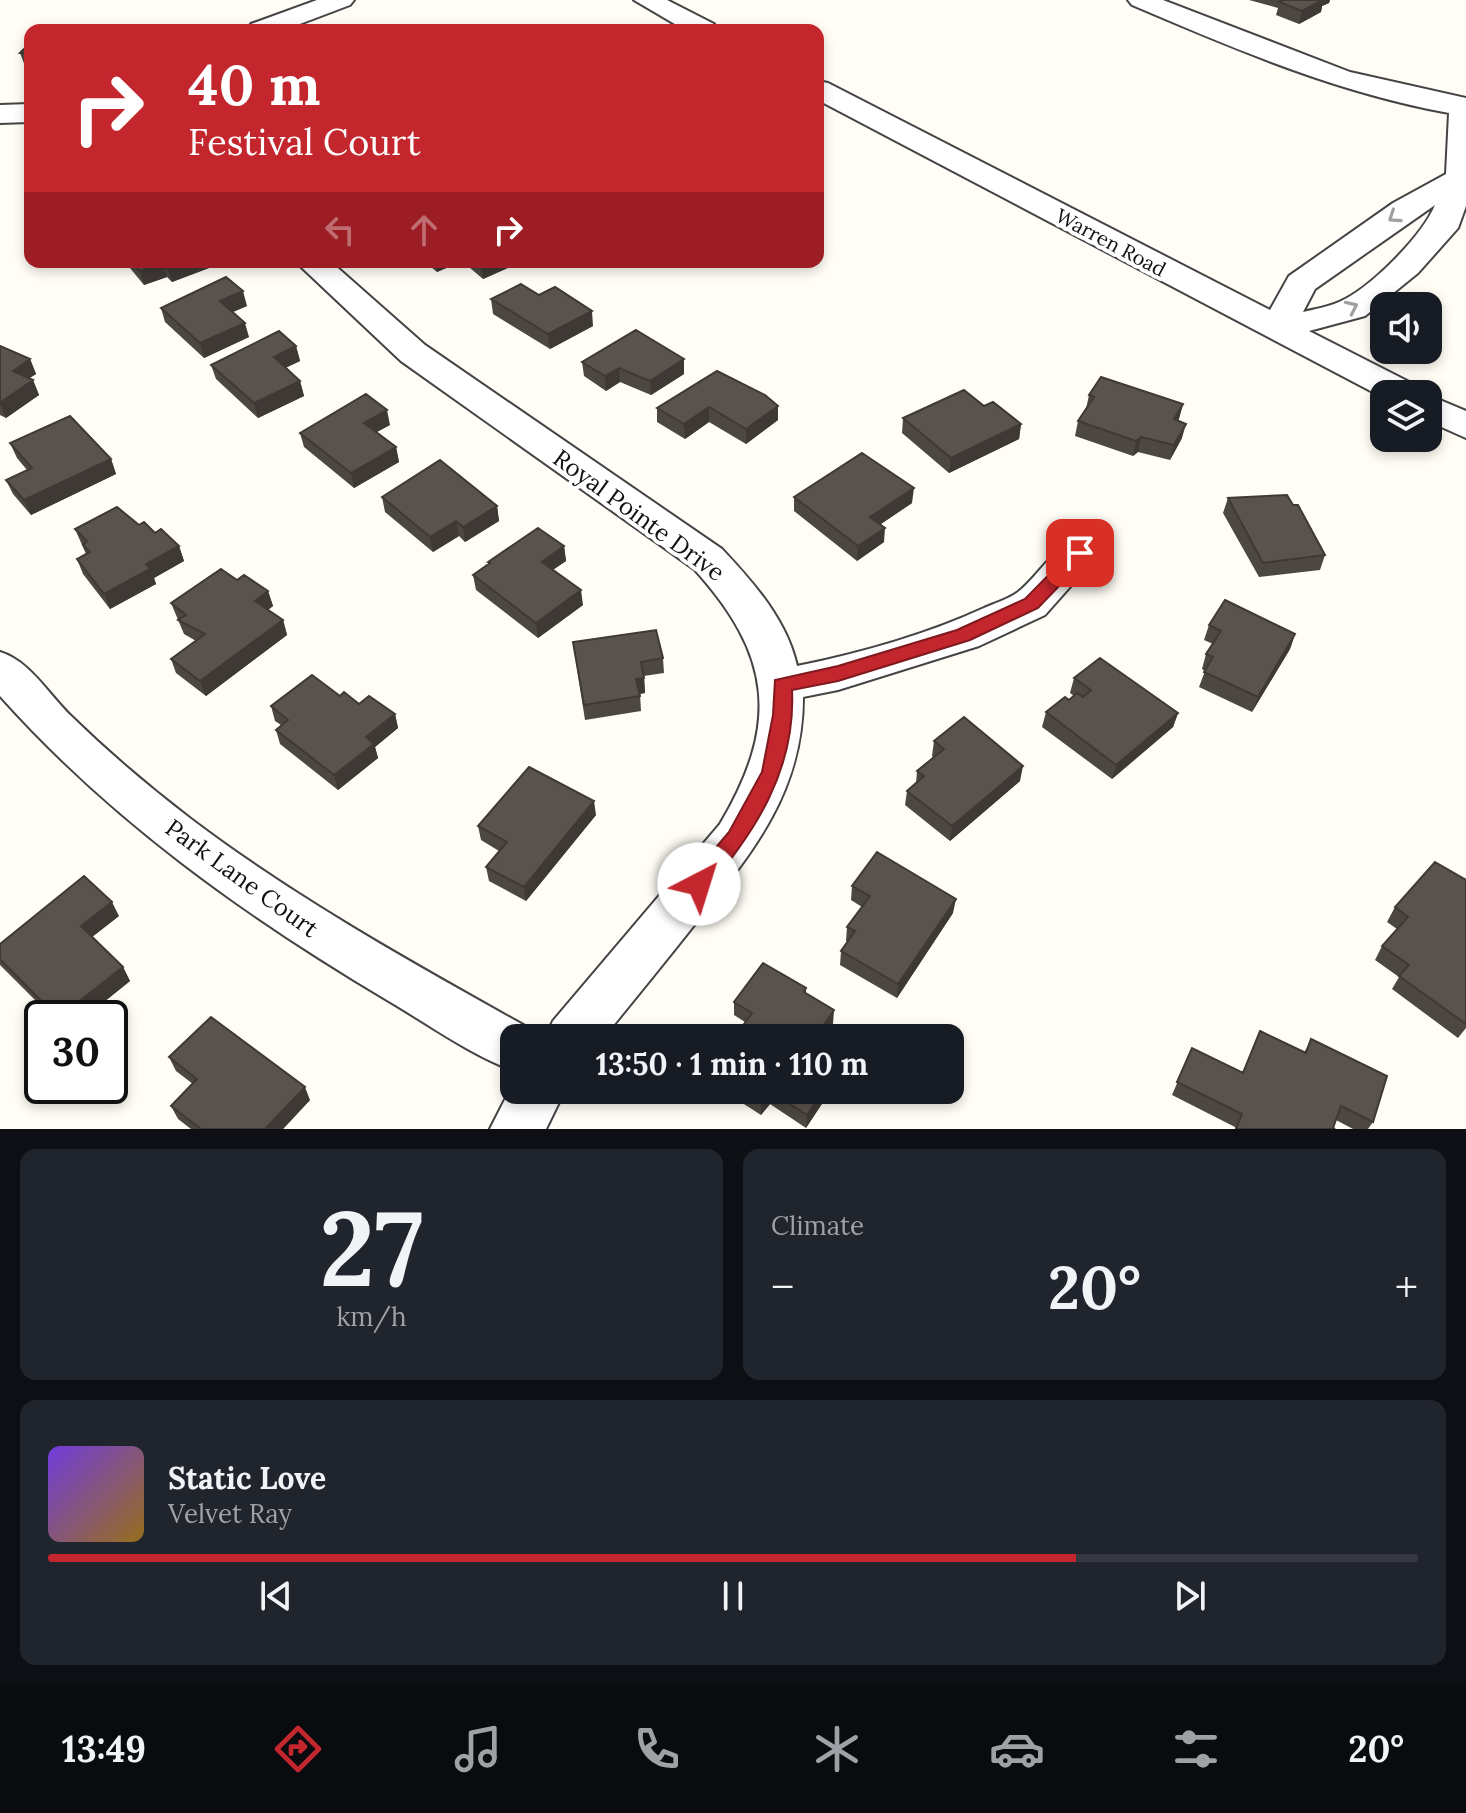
<!DOCTYPE html>
<html lang="en">
<head>
<meta charset="utf-8">
<style>
	body { margin:0; font-family:Lora,serif; background:#20242c; color:#f1f3f6; height:100vh; display:flex; flex-direction:column; font-size:30px; white-space:nowrap }
	* { box-sizing:border-box; margin:0 }
	p { font-size:26px; color:#9ea1a6 }
	.icon { flex:none; width:44px; height:44px; fill:none; stroke:currentColor; stroke-width:2; stroke-linecap:round; stroke-linejoin:round }
	.map { position:relative; height:1129px; overflow:hidden }
	.drawer { display:flex; flex-direction:column; gap:20px; padding:20px; background:#0d0f14; flex:1 }
	.drawer>* { flex:none }
	.hud { position:absolute; left:24px; top:24px; width:800px; height:244px; border-radius:16px; box-shadow:0 4px 12px #0003; background:#c4262e; color:#fff; overflow:hidden }
	.tools { position:absolute; left:1370px; top:292px; display:grid; gap:16px }
	.tools a { display:grid; place-items:center; width:72px; height:72px; border-radius:16px; background:#171b24; box-shadow:0 4px 12px #0003; font-size:40px }
	.speed { position:absolute; left:24px; top:1000px; display:flex; gap:16px; font-size:40px; font-weight:700; text-align:center }
	.speed>* { display:grid; place-content:center; width:104px; height:104px; border-radius:50%; background:#171b24; box-shadow:0 4px 12px #0003; line-height:1 }
	.speed .limit { border:4px solid #111; border-radius:12px; background:#fff; color:#111 }
	.pin { position:absolute; display:grid; place-items:center; width:68px; height:68px; color:#fff; margin:-34px; border-radius:16px; box-shadow:0 4px 12px #0006 }
	.me { position:absolute; width:88px; margin:-44px; rotate:40deg; stroke-linejoin:round; filter:drop-shadow(0 0 6px #0008) }
	.turn { display:flex; align-items:center; gap:28px; height:168px; padding:0 32px; font-size:36px }
	.turn .icon { width:104px; height:104px; stroke-width:2.5 }
	.turn b { display:block; font-size:56px; line-height:68px }
	.lanes { display:flex; align-items:center; height:76px; padding:0 32px; background:#0003; justify-content:center; gap:40px; direction:ltr }
	.lanes .off { opacity:.35 }
	.big { font-size:60px; font-weight:800; line-height:1.1 }
	.drawer .card { flex:1; display:flex; flex-direction:column; justify-content:center; gap:12px; min-width:0; padding:0 28px; border-radius:16px; background:#20242c }
	.drawer .dial { align-items:center; gap:0 }
	.dial b { font-size:104px; line-height:1 }
	.song { display:flex; align-items:center; gap:24px }
	.cover { width:96px; height:96px; border-radius:12px; background:linear-gradient(135deg,hsl(260 70% 55%),hsl(40 70% 35%)) }
	.played { height:8px; border-radius:4px; background:linear-gradient(90deg,#c4262e 75%,#363941 75%) }
	.keys { display:flex; justify-content:space-around; direction:ltr }
	.heat { display:flex; justify-content:space-between; align-items:center; font-size:44px; direction:ltr }
	.drawer .tiles { flex:1; display:grid; gap:20px; grid-template-columns:1fr 1fr }
	.card:last-child { grid-column:span 2 }
	.trip { position:absolute; left:500px; top:1024px; width:464px; height:80px; border-radius:16px; background:#171b24; box-shadow:0 4px 12px #0003; font-weight:800; line-height:80px; text-align:center }
	.dock { display:flex; height:128px; justify-content:space-around; align-items:center; background:#090b0e; color:#9ea1a6 }
	.dock .icon { width:56px; height:56px }
	.dock .active { color:#c4262e }
	.dock b { font-size:36px; color:#f1f3f6 }
	.map>svg:first-child { display:block }
</style>
</head>
<body>
<div class="map">
<svg width="1466" height="1129" viewBox="0 0 1466 1129">
	<rect width="100%" height="100%" fill="#fffdf5"/>
	<g fill="none" stroke-linecap="round" stroke-linejoin="round">
		<g stroke="#444" stroke-width="4">
			<path id="minor" d="M317 0H354L350 5 284 30H247L251 24Z
				M634 0H667L714 24 718 30H685Z
				M1128 0H1163L1350 72 1466 98V206L1458 228 1418 273 1365 316 1309 331 1417 386 1422 394H1384V398L818 100V81L828 83 1270 310 1289 276 1393 203 1446 174 1449 113C1338 93 1235 49 1132 5ZM1435 205C1423 235 1370 289 1339 302 1328 307 1315 309 1303 312L1315 289Z
				M30 104V122L0 123V105Z
				M296 262H331L425 345 722 549C753 582 787 620 797 666 861 653 925 635 984 608 995 603 1009 599 1018 592 1043 573 1058 533 1094 543L1100 553 1045 615 979 646 838 690 803 697C803 793 752 853 695 924 665 962 634 1000 603 1038H545L553 1021 720 824C780 723 772 655 694 569L401 361Z
				M1428 395 1466 411V438L1428 421Z
				M0 652C30 661 49 695 71 716 109 753 149 787 191 819 298 900 416 965 532 1030L536 1038H514V1071C469 1054 428 1024 387 1000 244 915 111 820 0 696Z
				M514 1082V1090H565L546 1129H490Z"/>
		</g>
		<use href="#minor" fill="#fff" fill-rule="evenodd"/>
	</g>
	<path fill="#4d4742" d="M1249 0H1330L1329 3 1322 6 1321 12 1299 24 1276 15 1278 8Z
		M30 43V67L25 66 20 53Z
		M125 262H207L209 268 172 282 167 277 144 285Z
		M425 262H460L437 272Z
		M463 262H519V263L483 279Z
		M539 295 593 326 550 349 493 314 491 299Z
		M247 306 232 312 249 337 204 358 165 322 161 308Z
		M0 346 30 359 36 374 29 378 33 380 39 395 6 418 0 415Z
		M296 346 300 361 285 368 300 381 304 396 258 418 216 379 211 365Z
		M684 359V374L651 395 620 382 606 391 584 376 582 362Z
		M1089 395 1183 404 1178 421 1182 438 1170 460 1138 452 1133 456 1075 436 1078 421 1086 409Z
		M778 406V420L746 444 709 422 685 439 657 422V408Z
		M903 418 1021 424 1019 439 949 473 902 433Z
		M390 425 377 432 396 447 399 462 354 488 304 447 300 433Z
		M10 443 111 459 116 474 31 515 13 494 6 480 27 470 17 458Z
		M382 497 497 506 499 521 465 542 459 536 433 552 385 512Z
		M794 497 912 503 881 524 884 542 857 561 794 511Z
		M1228 498 1325 555 1320 570 1259 577 1223 513Z
		M139 525 179 546 184 561 154 578 156 584 110 609 83 574 77 559 86 554 75 529Z
		M564 546 566 561 553 570 583 605 538 638 476 590 473 575 488 565V562Z
		M237 580 268 591 273 606 268 610 283 620 287 635 206 696 176 673 171 659 196 641 184 634 171 603Z
		M1209 625 1295 634 1290 649 1252 712 1199 687 1205 671 1202 669 1206 654 1213 644 1204 640Z
		M573 642 663 658 664 673 644 676 645 693 640 694 641 711 585 720Z
		M1074 678 1178 713 1173 727 1112 779 1042 727 1046 712 1069 700 1074 696 1070 693Z
		M340 696 359 704 395 714 398 728 375 747 378 758 338 790 280 744 276 730 281 725 275 721 271 706Z
		M934 741 1020 781 950 841 905 805 907 791 916 783 917 771 934 758 932 756Z
		M596 815 526 901 489 881 486 867 499 851 481 840 478 826Z
		M1466 880V1028L1458 1038 1392 989 1399 977 1375 960 1382 946 1397 929 1387 922 1395 907Z
		M852 886 953 913 897 998 840 965 841 951 848 942 846 941 847 927 862 907 851 900Z
		M119 916 92 937 123 967 130 981 84 1018H53L0 965V944Z
		M806 988V993L833 1024 825 1035 745 1022 734 1015V1002Z
		M1311 1039 1373 1122 1368 1129H1353L1336 1120 1333 1128 1335 1129H1235V1127L1172 1095 1192 1048 1242 1072 1304 1053Z
		M169 1057 310 1100 283 1129H191L178 1119 171 1106 193 1084 176 1071Z
		M722 1090H831L806 1128 770 1104 761 1115Z"/>
	<path fill="#3f3936" d="M1319 0H1330L1329 3 1322 6 1321 12 1299 24 1302 11Z
		M183 262H207L209 268 172 282 167 268Z
		M435 262H460L437 272Z
		M487 262H519V263L483 279 481 265Z
		M163 263 167 277 144 285 140 271Z
		M243 291 247 306 224 316 220 301Z
		M592 311 593 326 550 349 548 334Z
		M245 323 249 337 204 358 200 343Z
		M296 346 300 361 277 372 274 357Z
		M30 359 36 374 19 385 13 371Z
		M684 359V374L651 395 650 381Z
		M619 368 620 382 606 391 605 376Z
		M33 380 39 395 6 418 0 403Z
		M300 381 304 396 258 418 254 403Z
		M1183 404 1179 419 1170 434 1174 419Z
		M778 406V420L746 444V429Z
		M709 407V422L685 439 684 424Z
		M387 410 390 425 367 437 364 423Z
		M1021 424 1019 439 949 473 951 458Z
		M1186 424 1182 438 1170 460 1174 445Z
		M1141 437 1138 452 1133 456 1136 441Z
		M396 447 399 462 354 488 351 473Z
		M111 459 116 474 31 515 24 500Z
		M914 488 912 503 869 532 870 517Z
		M497 506 499 521 465 542 463 527Z
		M456 521 459 536 433 552 430 537Z
		M885 528 884 542 857 561 858 546Z
		M179 546 184 561 154 578 156 584 110 609 104 594 146 564Z
		M564 546 566 561 543 576 542 562Z
		M581 590 583 605 538 638 536 623Z
		M268 591 273 606 259 616 255 601Z
		M283 620 287 635 206 696 200 681Z
		M1295 634 1290 649 1252 712 1258 697Z
		M644 678 645 693 637 694 636 679Z
		M1178 713 1173 727 1112 779 1116 765Z
		M395 714 398 728 375 747 378 758 338 790 334 775 366 737Z
		M1023 766 1020 781 950 841 952 826Z
		M594 801 596 815 526 901 524 887Z
		M956 899 953 913 897 998 898 984Z
		M112 902 119 916 88 940 81 926Z
		M123 967 130 981 84 1018H59Z
		M834 1010 833 1024 823 1038 819 1032Z
		M305 1087 310 1100 283 1129H265Z
		M824 1090H831L806 1128 807 1115Z
		M770 1091V1104L761 1115V1102Z"/>
	<path fill="#5a524d" stroke="#3f3936" stroke-width="2" d="M1283 0H1322L1302 11 1279 2Z
		M44 28 78 30H42Z
		M30 43V54L20 53Z
		M132 262H183L167 268 163 263 140 271Z
		M226 277 243 291 220 301 245 323 200 343 161 308Z
		M521 284 539 295 555 287 592 311 548 334 491 299Z
		M636 330 684 359 650 381 619 368 605 376 582 362Z
		M279 331 296 346 274 357 300 381 254 403 211 365Z
		M0 346 30 359 13 371 33 380 0 403Z
		M717 371 765 395 778 406 746 429 709 407 684 424 657 408Z
		M1101 377 1183 404 1174 419 1186 424 1174 445 1141 437 1136 441 1078 421 1094 397 1089 395Z
		M964 390 984 406 993 402 1021 424 951 458 903 418Z
		M366 394 387 410 364 423 396 447 351 473 300 433Z
		M70 416 111 459 24 500 6 480 32 468 10 443Z
		M862 453 914 488 870 517 885 528 858 546 794 497Z
		M440 460 497 506 463 527 456 521 430 537 382 497Z
		M1287 495 1293 505H1298L1325 555 1263 563 1228 498Z
		M117 507 139 525 144 522 155 533 161 529 179 546 146 564 150 569 104 594 77 559 90 552 83 545 87 541 75 529Z
		M538 528 564 546 542 562 581 590 536 623 473 575 490 563 488 562Z
		M221 569 237 580 244 575 268 591 255 601 283 620 200 681 171 659 205 634 178 620 186 615 171 603Z
		M1225 600 1295 634 1258 697 1204 672 1213 657 1206 654 1221 631 1209 625Z
		M656 630 663 658 641 662 644 678 636 679 640 696 584 705 573 642Z
		M1100 658 1178 713 1116 765 1046 712 1065 697 1069 700 1077 693 1083 697 1091 690 1074 678Z
		M312 675 340 696 344 692 359 704 369 696 395 714 366 737 374 744 334 775 276 730 288 720 271 706Z
		M964 717 1023 766 952 826 907 791 924 776 917 771 944 749 934 741Z
		M529 767 594 801 524 887 486 867 507 842 478 826Z
		M877 852 956 899 898 984 841 951 855 931 847 927 870 896 852 886Z
		M1435 862 1466 880V1024L1399 976 1409 965 1382 946 1408 917 1395 907Z
		M84 876 112 902 81 926 123 967 58 1018 0 959V944Z
		M763 963 806 988 804 992 834 1010 819 1032 829 1038H734L752 1013 734 1002Z
		M211 1017 305 1087 265 1129H201L171 1106 197 1079 169 1057Z
		M1260 1031 1306 1053 1311 1039 1387 1076 1373 1122 1341 1106 1333 1128 1335 1129H1236L1242 1114 1177 1082 1192 1048 1243 1073Z
		M742 1090H824L807 1115 770 1091 761 1102Z"/>
	<defs><path id="oneway-chevron" d="M-2-3.5L2.5 0L-2 3.5" fill="none" stroke-width="1.6" stroke-linecap="round" stroke-linejoin="round" transform="scale(2)"/></defs>
	<g stroke="#a0a0a0">
		<use href="#oneway-chevron" transform="translate(1394 217) rotate(146)"/>
		<use href="#oneway-chevron" transform="translate(1352 307) rotate(-25)"/>
	</g>
	<path fill="#c4262e" stroke="#7f191e" stroke-width="2" d="M1080 547 1086 549V558L1038 608 970 640 838 681 792 690C796 770 755 832 706 890H691L688 884 691 877 729 832 762 772 773 715 775 680 838 666 957 630 1025 599 1074 549Z"/>
	<g text-anchor="middle" dominant-baseline="central" stroke-width="8" stroke-linejoin="round" paint-order="stroke">
		<g font-size="20" fill="#111" stroke="#fff">
			<text transform="translate(1111 242) rotate(28)">Warren Road</text>
		</g>
		<g font-size="24" fill="#111" stroke="#fff">
			<text transform="translate(639 515) rotate(36)">Royal Pointe Drive</text>
			<text transform="translate(242 878) rotate(36)">Park Lane Court</text>
		</g>
	</g>
</svg>
<div class="tools">
<a><svg class="icon" aria-label="sound" viewBox="0 0 24 24"><path d="M4 9h4l5-4v14l-5-4H4zM17 9q2 3 0 6"/></svg></a>
<a><svg class="icon" aria-label="layers" viewBox="0 0 24 24"><path d="M12 4l9 5-9 5-9-5zM3 14l9 5 9-5"/></svg></a>
</div>
<div class="speed"><div class="limit">30</div></div>
<div class="pin" style="left:1080px;top:553px;background:#d93025"><svg class="icon" aria-label="arrive" viewBox="0 0 24 24"><path d="M6 21V4h12l-3 4 3 4H6"/></svg></div>
<svg class="me" style="left:699px;top:884px" viewBox="-20 -20 40 40"><circle r="19" fill="#fff"/><path d="M0-13L10 11 0 6-10 11z" fill="#c4262e"/></svg>
<div class="trip">13:50 · 1 min · 110 m</div>
<div class="hud">
<div class="turn"><svg class="icon" aria-label="right" viewBox="0 0 24 24"><path d="M7 20v-9h11M14 6l5 5-5 5"/></svg><div><b>40 m</b>Festival Court</div></div>
<div class="lanes"><svg class="icon off" aria-label="left" viewBox="0 0 24 24"><path d="M17 20v-9H6M10 6l-5 5 5 5"/></svg><svg class="icon off" aria-label="ahead" viewBox="0 0 24 24"><path d="M12 20V5M6 11l6-6 6 6"/></svg><svg class="icon" aria-label="right" viewBox="0 0 24 24"><path d="M7 20v-9h11M14 6l5 5-5 5"/></svg></div>
</div>
</div>
<section class="drawer">
<div class="tiles">
<div class="card dial"><b>27</b><p>km/h</p></div>
<div class="card"><p>Climate</p>
<div class="heat"><a>−</a><b class="big">20°</b><a>+</a></div>
</div>
<div class="card">
<div class="song"><i class="cover"></i><div><b>Static Love</b><p>Velvet Ray</p></div></div>
<div class="played"></div>
<div class="keys"><svg class="icon" aria-label="previous" viewBox="0 0 24 24"><path d="M18 5L8 12l10 7zM5 5v14"/></svg><svg class="icon" aria-label="pause" viewBox="0 0 24 24"><path d="M8 5v14M16 5v14"/></svg><svg class="icon" aria-label="next" viewBox="0 0 24 24"><path d="M6 5l10 7-10 7zM19 5v14"/></svg></div>
</div>
</div>
</section>
<nav class="dock">
<b>13:49</b>
<svg class="icon active" aria-label="directions" viewBox="0 0 24 24"><path d="M12 3l9 9-9 9-9-9zM9 14v-3h6M13 9l2 2-2 2"/></svg>
<svg class="icon" aria-label="music" viewBox="0 0 24 24"><path d="M9 18V5l10-2v13"/><circle cx="6" cy="18" r="3"/><circle cx="16" cy="16" r="3"/></svg>
<svg class="icon" aria-label="phone" viewBox="0 0 24 24"><path d="M5 4h4l2 5-3 2q2 4 5 5l2-3 5 2v4C11 20 4 13 5 4z"/></svg>
<svg class="icon" aria-label="climate" viewBox="0 0 24 24"><path d="M12 3v18M4 7l16 10M4 17L20 7"/></svg>
<svg class="icon" aria-label="car" viewBox="0 0 24 24"><path d="M5 17H2v-5l4-1 3-4h7l3 4 3 1v5h-3M9 17h6M6 11h13"/><circle cx="7" cy="17" r="2"/><circle cx="17" cy="17" r="2"/></svg>
<svg class="icon" aria-label="filters" viewBox="0 0 24 24"><path d="M4 7h16M4 17h16"/><circle cx="9" cy="7" r="2"/><circle cx="15" cy="17" r="2"/></svg>
<b>20°</b>
</nav>
</body>
</html>
